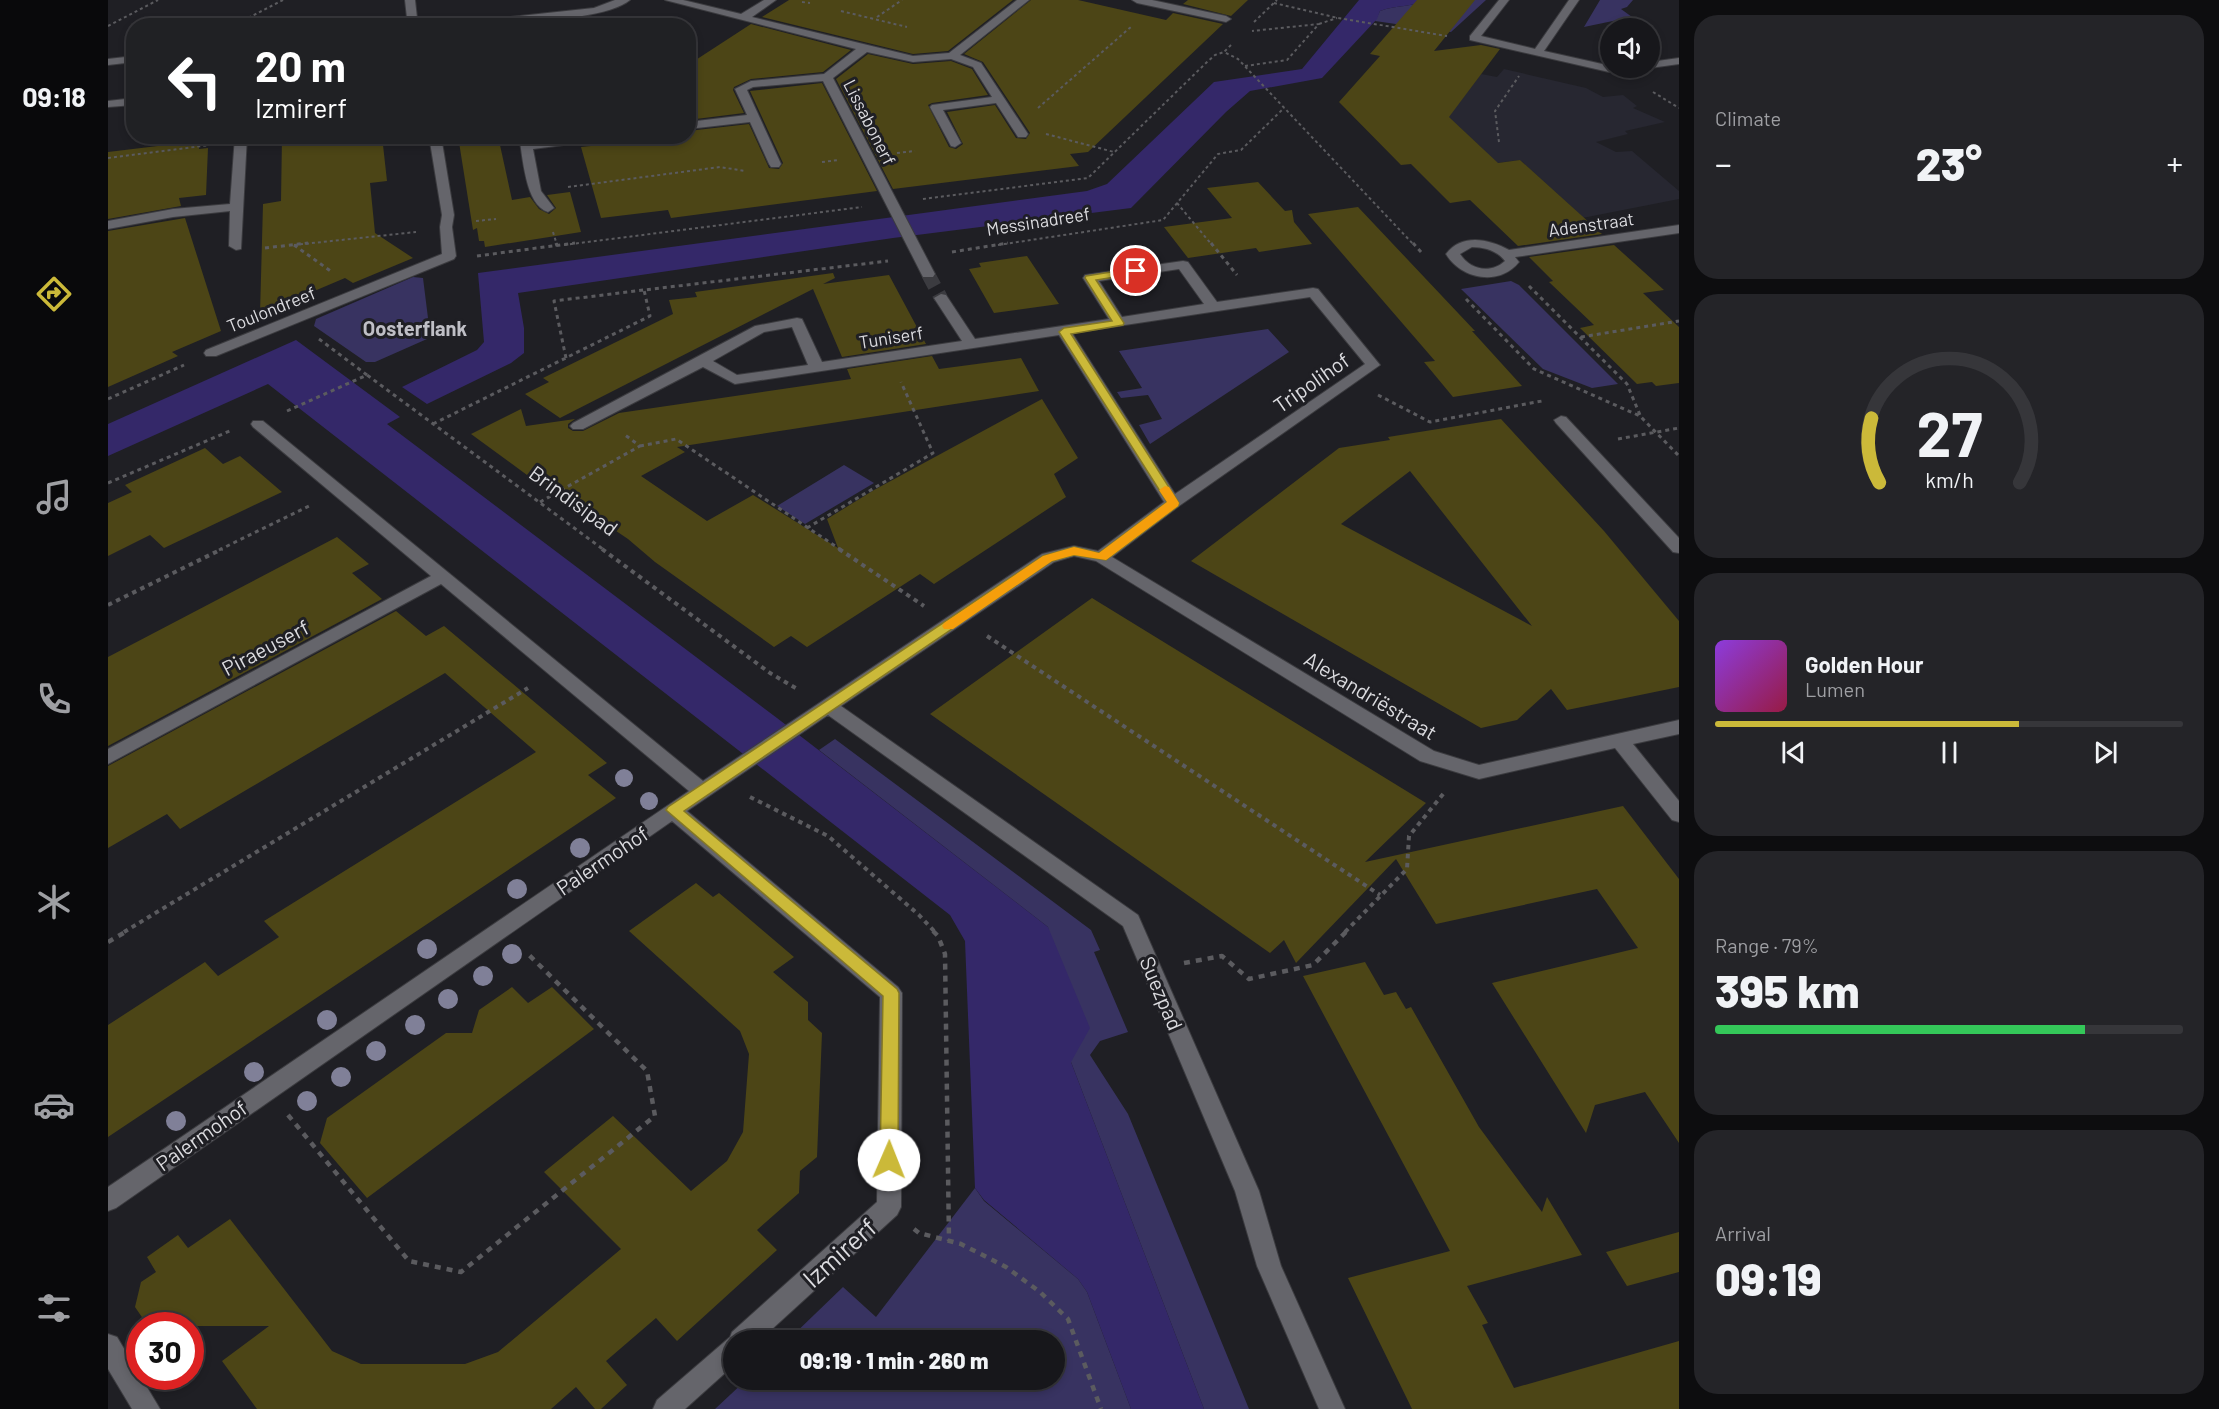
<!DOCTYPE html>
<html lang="en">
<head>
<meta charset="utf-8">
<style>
	body { margin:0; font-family:Barlow,sans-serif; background:#242428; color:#f1f3f6; height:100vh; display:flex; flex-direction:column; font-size:22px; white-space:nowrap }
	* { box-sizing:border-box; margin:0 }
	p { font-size:20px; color:#9e9fa3 }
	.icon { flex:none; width:33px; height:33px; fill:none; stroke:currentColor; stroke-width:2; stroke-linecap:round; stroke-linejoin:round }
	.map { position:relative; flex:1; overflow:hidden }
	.details { display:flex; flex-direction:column; gap:15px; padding:15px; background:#0d0d0f; width:540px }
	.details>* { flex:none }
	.hud { position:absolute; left:18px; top:18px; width:570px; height:126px; border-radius:24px; box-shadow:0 3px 9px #0003,0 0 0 2px #36363a; background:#202124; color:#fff; overflow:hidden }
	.buttons { position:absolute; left:1492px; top:18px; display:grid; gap:12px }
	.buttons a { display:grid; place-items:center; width:60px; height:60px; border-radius:50%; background:#17171b; box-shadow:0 3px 9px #0003,0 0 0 2px #36363a; font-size:30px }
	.speed { position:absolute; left:18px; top:1312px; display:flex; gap:12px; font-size:30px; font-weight:700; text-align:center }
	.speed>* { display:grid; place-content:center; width:78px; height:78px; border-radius:50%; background:#17171b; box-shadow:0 3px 9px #0003,0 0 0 2px #36363a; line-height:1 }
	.speed .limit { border:9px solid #d22; background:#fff; color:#111 }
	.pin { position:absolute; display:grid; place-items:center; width:51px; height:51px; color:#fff; margin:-26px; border:3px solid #fff; border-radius:50%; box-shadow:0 2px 6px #0007 }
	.me { position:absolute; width:66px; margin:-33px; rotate:1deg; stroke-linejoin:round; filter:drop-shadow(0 0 4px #0008) }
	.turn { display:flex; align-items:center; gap:21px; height:126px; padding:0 30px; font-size:27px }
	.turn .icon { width:78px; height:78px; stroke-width:2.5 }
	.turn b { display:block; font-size:42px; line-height:51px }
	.big { font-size:45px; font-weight:800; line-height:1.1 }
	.details .tile { flex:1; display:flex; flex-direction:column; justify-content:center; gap:9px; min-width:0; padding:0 21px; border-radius:24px; background:#242428 }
	.details .dial { align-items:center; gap:0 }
	.dial svg { height:156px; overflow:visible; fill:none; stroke:#36363a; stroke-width:7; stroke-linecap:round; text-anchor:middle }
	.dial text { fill:#f1f3f6; stroke:none }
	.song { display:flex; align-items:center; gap:18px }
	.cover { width:72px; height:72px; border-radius:9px; background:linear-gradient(135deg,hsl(270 70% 55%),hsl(340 70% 35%)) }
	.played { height:6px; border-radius:3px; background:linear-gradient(90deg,#cbb939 65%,#36363a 65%) }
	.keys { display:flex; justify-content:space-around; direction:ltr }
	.heat { display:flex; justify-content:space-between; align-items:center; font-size:33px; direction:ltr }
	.charge { height:9px; border-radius:4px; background:linear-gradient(90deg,#34c759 79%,#36363a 0) }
	.trip { position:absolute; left:615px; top:1330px; width:342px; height:60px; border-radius:30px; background:#17171b; box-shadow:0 3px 9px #0003,0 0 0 2px #36363a; font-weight:800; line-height:60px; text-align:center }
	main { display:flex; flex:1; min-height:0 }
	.tabs { display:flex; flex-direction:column; width:108px; justify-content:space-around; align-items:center; background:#09090b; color:#9e9fa3 }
	.tabs .icon { width:42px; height:42px }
	.tabs .active { color:#cbb939 }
	.tabs b { font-size:27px; color:#f1f3f6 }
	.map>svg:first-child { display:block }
</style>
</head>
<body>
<main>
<nav class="tabs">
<b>09:18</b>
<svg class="icon active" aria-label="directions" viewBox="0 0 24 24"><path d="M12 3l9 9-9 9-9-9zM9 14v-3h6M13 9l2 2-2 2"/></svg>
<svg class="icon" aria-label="music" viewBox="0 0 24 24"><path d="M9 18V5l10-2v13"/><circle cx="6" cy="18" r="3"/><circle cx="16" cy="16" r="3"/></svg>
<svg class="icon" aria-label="phone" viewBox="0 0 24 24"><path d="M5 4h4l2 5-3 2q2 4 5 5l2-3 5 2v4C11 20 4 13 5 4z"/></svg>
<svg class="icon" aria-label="climate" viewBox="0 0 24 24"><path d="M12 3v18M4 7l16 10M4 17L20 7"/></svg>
<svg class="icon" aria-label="car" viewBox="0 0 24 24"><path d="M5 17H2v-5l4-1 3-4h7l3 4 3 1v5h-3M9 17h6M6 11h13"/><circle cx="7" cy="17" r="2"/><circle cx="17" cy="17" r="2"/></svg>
<svg class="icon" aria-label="filters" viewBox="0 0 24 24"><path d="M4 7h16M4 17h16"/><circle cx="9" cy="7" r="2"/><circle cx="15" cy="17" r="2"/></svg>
</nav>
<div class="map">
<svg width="1571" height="1409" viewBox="0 0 1571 1409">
	<rect width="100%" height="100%" fill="#1f1f24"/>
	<path fill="#272731" d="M1396 69 1478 88 1495 97 1515 95 1529 106 1525 108 1557 122 1517 131 1520 134 1488 142 1508 152 1524 151 1571 191V199L1459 221 1467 210 1412 160 1381 164 1379 153 1331 108 1351 103 1373 74 1389 77Z"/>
	<path fill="#383361" d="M1320 0H1378L1343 32 1267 21 1272 11C1288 5 1304 7 1320 0Z
		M1492 0H1525L1519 7 1513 9 1524 17 1476 27Z
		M305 277 315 278 322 334 319 339 267 362H258L206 326 208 319Z
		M1403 281 1411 285 1510 384 1484 388 1435 369 1353 289Z
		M1160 329 1181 352 1042 444 1031 425 1054 419 1040 395 1013 398 1009 392 1034 388 1011 351Z
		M736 465 766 483 697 524 669 506Z
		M727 739 983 930 992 950 986 952 1020 1032 992 1041 982 1055 1020 1114 1141 1409H1096L963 1062 940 927 711 750Z
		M867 1188 876 1201 970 1279 979 1292 1023 1409H607L638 1380H946V1341H679L735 1287 768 1317Z"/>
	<path fill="#342869" d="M1251 0H1320C1304 7 1288 5 1272 11L1269 19 1214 78 1142 91 1118 112 1023 208 785 238 410 293 416 328V353L403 363 319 404 294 387 369 350 376 342 370 273 979 191 999 184 1106 82 1194 69Z
		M188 340 292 417 279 424 669 718 940 927 982 1028 963 1062 1096 1409H1023L979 1292 970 1279 876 1200 867 1188 857 941 842 915 160 384 0 456V424Z"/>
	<path fill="#4c4516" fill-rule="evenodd" d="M681 0H905L840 51 805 54 654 17Z
		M923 0H970L1058 20 1065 13 1115 24 980 152 962 154 971 166 785 189 728 79 760 54 805 64 843 61 864 69 880 95 824 103 820 105 841 147 848 149 855 144 839 112 887 105 908 138 918 139 922 133 875 62 856 54Z
		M1080 0H1140L1123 16 1075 4Z
		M1309 0H1367L1326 51 1373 45 1392 49 1341 117 1390 163 1412 160 1494 234 1410 246 1362 200 1342 203 1303 164 1293 165 1231 102 1272 56 1262 54Z
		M643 24 743 50 715 72 643 79 626 87 625 90 636 113 580 120V65Z
		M714 83 769 191 563 218 560 210 493 218 473 147 580 136V131L641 124 661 168 671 169 675 163 642 91Z
		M174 136H274L279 181 262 183 267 233 305 258 245 283 237 278 152 314 155 204 173 201Z
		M350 136H390L404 200 422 197 431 209 441 214 448 208 439 195 462 192 473 232 377 247 376 241H371L369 228 365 230Z
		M91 141V149L100 148 98 195 71 198 73 206 0 219V152Z
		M1150 182 1177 211 1184 210 1186 222 1204 244 1151 252 1148 248 1080 258 1056 227 1124 218 1099 188Z
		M1250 207 1367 331H1364L1414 386 1345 397 1316 362 1327 361 1200 214Z
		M77 218 113 331 64 352 70 356 0 387V231Z
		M1506 245 1556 290 1535 293 1571 327V383L1548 386 1544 382 1529 384 1472 328 1486 325 1441 282 1445 281 1421 257Z
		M919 256 951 304 886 313 861 269 873 267 871 263Z
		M725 273 727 278 715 284 781 275 818 344 734 357 705 289 452 418 417 394 441 382 435 378 565 314 561 300 589 297 587 292Z
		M824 356 831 369 913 358 931 391 569 447 577 452 533 476 599 521 645 495 730 548 719 519 766 490 934 399 970 458 946 474 958 497 826 584 812 574 699 647 683 636 666 647 547 562 520 539 422 473 419 475 363 434 413 409 418 426 467 419 460 424V428L465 431H475L511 413 743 379 739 369Z
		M1393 419 1496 531 1571 621V687L1459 710 1443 689 1409 720 1373 728 1083 561 1231 448 1282 440 1280 437ZM1302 471 1424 626 1233 524Z
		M97 448 115 464 132 456 174 492 56 548 42 535 0 556V503L24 492 17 485Z
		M229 537 261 564 244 573 274 599 0 746V657Z
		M984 598 1318 803 1257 862 1515 806 1571 879V1143L1537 1092 1487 1105 1478 1133 1384 983 1530 948 1489 889 1328 924 1288 859 1188 963 1176 940 1162 953 822 714Z
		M288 611 318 636 336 626 499 763 480 775 508 798 0 1137V1025L97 962 110 976 171 937 156 921 428 752 337 673 72 829 59 814 0 848V766Z
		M588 883 605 897 611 893 686 957 665 972 700 1002V1020L714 1033 709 1157 692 1171 691 1193 649 1230 669 1250 569 1341 548 1318 498 1361 519 1385 493 1409H487L468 1387 443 1409H149L114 1361 161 1326H40L27 1307 33 1282 48 1272 39 1257 70 1235 80 1248 122 1219 224 1351 253 1364H357L390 1352 513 1249 436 1172 505 1116 583 1191 619 1161 635 1132 641 1054 632 1031 521 931Z
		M1257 962 1276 995 1288 992 1298 1009 1303 1007 1371 1127 1434 1212 1439 1197 1474 1255 1359 1286 1380 1323 1374 1325 1406 1388 1571 1341V1409H1304L1240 1278 1342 1251 1195 976Z
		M404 987 420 1003 444 987 486 1029 259 1198 212 1143 219 1118 338 1033H364L371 1010Z
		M1571 1232V1272L1519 1286 1498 1252Z"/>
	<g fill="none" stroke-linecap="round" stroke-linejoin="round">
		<path stroke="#3b3b40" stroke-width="14" stroke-dasharray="14 8" stroke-linecap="butt" d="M820 274 833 298"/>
		<g stroke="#3b3b3f" stroke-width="2">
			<path id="minor" d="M297 0H307L309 18 313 26H302L299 18Z
				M507 0H522C497 22 376 26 340 26L345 23 486 8Z
				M557 0H575L633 14 656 0H668L644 17 805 56 841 53 909 0H921L852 55 873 63 920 134 918 137H910L888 103 835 110 853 143 847 147 843 146 822 107 824 105 884 97 865 67 843 59 805 62 759 52 725 78 827 274 825 277H815L715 81 645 87 639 90 673 164 671 167H663L661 164 642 122 580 129V122L639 115 627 89 643 81 716 74 748 49Z
				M1024 0H1044L1118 16 1123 19 1118 22 1029 3Z
				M1391 0H1401L1373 36 1427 49 1461 0H1471L1436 51 1503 66V68H1523L1517 71 1501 72 1362 40V36Z
				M26 56V62L0 65V59Z
				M1571 58V64L1542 68H1539H1542V62Z
				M26 98V105L0 107V101Z
				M127 136H139L133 249 128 250 121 246 122 211 65 217 0 229V221L65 209 122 204Z
				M321 136H333L346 215 344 227 348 256 346 259 108 356H98L96 353 98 350 334 254 332 227 334 215Z
				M411 136H423L424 142 463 136H500L494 140 425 149 433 191 446 208 440 212C417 205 415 157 411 136Z
				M1571 225V233L1407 257 1411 262C1391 287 1353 279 1338 254 1354 233 1381 239 1401 250ZM1364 247C1376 247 1390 251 1397 261 1383 274 1362 270 1352 254Z
				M1075 261 1080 262 1109 302 1205 288 1210 289 1272 365 1071 506 1004 557 1326 751 1371 765 1571 720V734L1525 744 1571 801V822L1564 820 1507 748 1371 779 1312 761 988 561 966 556 946 562 733 706 1030 915 1151 1191 1173 1266 1237 1409H1211L1149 1266 1127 1191 1015 926 720 715 579 811 790 987 794 993 793 1207 789 1215 651 1341H626V1365L577 1409H545L549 1400 622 1337 624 1332 769 1202 772 997 564 821 8 1208 0 1211V1187L581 791 333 584 0 764V749L323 576 145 427 143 424 145 421H155L595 781 934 554 966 546 990 551 1056 502 951 335 627 384 595 367 475 429H465L462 426 465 423 647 326 689 318 694 319 714 362 854 341 826 298 833 294 838 295 867 339 1001 319 975 278 977 275ZM1071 269 1096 304 1014 317 991 281ZM1202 297 1257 364 1067 494 964 333ZM684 327 700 365 629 375 605 361 656 332Z
				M1453 416 1458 417 1571 538V553L1565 552 1448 423 1446 420Z
				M0 1334 9 1337 52 1409H24L0 1369Z"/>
		</g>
		<path stroke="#5b5b5f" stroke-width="2" stroke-dasharray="3 3" stroke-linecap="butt" d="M175 0 142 17 175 26
			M694 2 702 3
			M1166 3 1230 18 1339 36
			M733 11 799 27
			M769 17 794 0
			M1146 22 1169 0
			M1211 24 1229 18
			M0 26 50 0
			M1123 45 1116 52 1130 59 1306 245
			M1137 66 1179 60 1211 24 1144 31
			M1545 92 1571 108
			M930 108 1024 26
			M938 134 1006 152
			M1391 142 1387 111 1411 76
			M789 153 807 151
			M0 158 102 145
			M714 162 731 160
			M460 187 612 167 637 171
			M815 199 980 178 1099 62 1107 55 1116 52
			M1069 203 1104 245
			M368 221 388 219
			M445 232 449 245
			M186 245 308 232
			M456 245 754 207
			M890 245 1055 220 1110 154 1133 150 1176 108"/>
		<path stroke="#5b5b5f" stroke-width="3" stroke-dasharray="4 4" stroke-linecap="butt" d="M448 243 449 246
			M1103 243 1129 275
			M1305 243 1314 253
			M186 245 224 272
			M157 248 200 243
			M844 252 900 243
			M369 256 467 243
			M1421 286 1519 384 1532 415
			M1358 299 1426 369 1532 416 1571 456
			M1473 337 1571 321
			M211 339 259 375
			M458 358 446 301 536 290
			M1270 395 1322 422 1434 401
			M0 399 76 365
			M179 411 259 375 496 550
			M325 424 542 316 536 290 780 261
			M1510 439 1571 428
			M532 446 568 439 733 550
			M0 483 124 430
			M432 502 532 446 517 435
			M699 528 825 453 793 382
			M111 550 201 506"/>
		<path stroke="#5b5b5f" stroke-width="4" stroke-dasharray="4.5 4.5" stroke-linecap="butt" d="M494 549 662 673 691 690
			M731 549 816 606
			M0 605 114 549
			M879 636 1272 895
			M642 797 720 836 811 915 827 932
			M16 932 420 688
			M1237 932 1299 869 1301 836 1336 793"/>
		<path stroke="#5b5b5f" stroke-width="4.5" stroke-dasharray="6 6" stroke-linecap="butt" d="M825 931 830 936 837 954 841 1241
			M0 942 19 931
			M1076 963 1114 956 1141 979 1205 965 1239 931
			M180 1115 301 1261 353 1272 547 1116 539 1071 418 952
			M806 1229 811 1233 853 1244 898 1267 932 1292 960 1319 993 1409"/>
		<use href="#minor" fill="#65656b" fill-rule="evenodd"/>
	</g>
	<g fill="#808098">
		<circle cx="516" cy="778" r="9"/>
		<circle cx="541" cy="801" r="9"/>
		<circle cx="472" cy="848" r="10"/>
		<circle cx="409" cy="889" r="10"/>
		<circle cx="319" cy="949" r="10"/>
		<circle cx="404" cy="954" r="10"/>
		<circle cx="375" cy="976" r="10"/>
		<circle cx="340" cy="999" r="10"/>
		<circle cx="219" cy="1020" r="10"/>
		<circle cx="307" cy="1025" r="10"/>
		<circle cx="268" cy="1051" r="10"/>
		<circle cx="146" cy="1072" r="10"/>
		<circle cx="233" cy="1077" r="10"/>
		<circle cx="199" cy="1101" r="10"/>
		<circle cx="68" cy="1121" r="10"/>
	</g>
	<path fill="#cbb939" stroke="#847825" stroke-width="1.5" d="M1028 268 1033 271 1032 273 988 280 1016 323 1015 325 963 334 1071 503 1070 506 998 560 966 555 944 561 576 811 789 989 791 993 790 1160 787 1165 781 1167 775 1165 772 1160 775 996 558 810 560 807 935 556 966 547 991 553 1059 502 951 332 956 328 1004 321 977 278 978 276Z"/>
	<path fill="#f59e0b" d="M1057 486 1061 487 1071 503 1070 506 998 560 966 555 944 561 845 629H836L834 626 836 623 935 556 966 547 991 553 1059 502 1051 490Z"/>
	<g text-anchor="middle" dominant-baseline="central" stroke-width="6" stroke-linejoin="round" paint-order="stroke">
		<g font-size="18" fill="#dbdbdf" stroke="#1f1f24">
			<text transform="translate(762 122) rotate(63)">Lissabonerf</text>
			<text transform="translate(930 221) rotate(-9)">Messinadreef</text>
			<text transform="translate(1483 224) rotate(-8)">Adenstraat</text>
			<text transform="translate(163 309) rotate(-22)">Toulondreef</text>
			<text transform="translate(783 337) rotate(-9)">Tuniserf</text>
		</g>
		<g font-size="20" font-weight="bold" fill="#bfbfc6" stroke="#1f1f24">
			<text x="307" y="328">Oosterflank</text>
		</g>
		<g font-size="21" fill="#dbdbdf" stroke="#1f1f24">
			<text transform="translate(1203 382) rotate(-35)">Tripolihof</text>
			<text transform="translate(466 500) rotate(36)">Brindisipad</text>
			<text transform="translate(157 647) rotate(-28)">Piraeuserf</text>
			<text transform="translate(1263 695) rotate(31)">Alexandriëstraat</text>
			<text transform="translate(494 860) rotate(-34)">Palermohof</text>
			<text transform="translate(1054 993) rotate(67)">Suezpad</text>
			<text transform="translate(93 1135) rotate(-35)">Palermohof</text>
		</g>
		<g font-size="26" fill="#dbdbdf" stroke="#1f1f24">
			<text transform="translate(731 1252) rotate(-42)">Izmirerf</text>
		</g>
	</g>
</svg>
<div class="buttons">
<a><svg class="icon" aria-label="sound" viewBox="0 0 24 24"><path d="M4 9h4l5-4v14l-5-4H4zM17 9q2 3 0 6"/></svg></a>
</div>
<div class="speed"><div class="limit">30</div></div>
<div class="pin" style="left:1028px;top:271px;background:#d93025"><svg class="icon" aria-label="arrive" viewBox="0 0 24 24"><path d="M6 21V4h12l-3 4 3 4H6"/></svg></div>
<svg class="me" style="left:781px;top:1160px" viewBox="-20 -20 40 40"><circle r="19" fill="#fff"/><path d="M0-13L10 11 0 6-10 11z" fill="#cbb939"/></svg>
<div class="trip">09:19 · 1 min · 260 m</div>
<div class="hud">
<div class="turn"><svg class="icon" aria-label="left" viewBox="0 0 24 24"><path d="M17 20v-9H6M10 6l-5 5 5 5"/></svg><div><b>20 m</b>Izmirerf</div></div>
</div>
</div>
<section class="details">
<div class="tile"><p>Climate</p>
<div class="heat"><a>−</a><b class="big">23°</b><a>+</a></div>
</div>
<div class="tile dial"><svg viewBox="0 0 100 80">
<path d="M14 69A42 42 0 1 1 86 69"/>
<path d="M14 69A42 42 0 0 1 10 36" stroke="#cbb939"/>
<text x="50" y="56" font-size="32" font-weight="700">27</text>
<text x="50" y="72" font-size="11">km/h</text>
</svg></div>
<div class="tile">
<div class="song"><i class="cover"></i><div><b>Golden Hour</b><p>Lumen</p></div></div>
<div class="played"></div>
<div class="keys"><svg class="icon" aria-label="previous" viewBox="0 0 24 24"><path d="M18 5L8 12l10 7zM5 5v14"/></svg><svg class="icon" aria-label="pause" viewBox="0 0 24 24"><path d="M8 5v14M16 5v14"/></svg><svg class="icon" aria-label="next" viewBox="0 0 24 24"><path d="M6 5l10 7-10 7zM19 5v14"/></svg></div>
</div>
<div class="tile"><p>Range · 79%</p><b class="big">395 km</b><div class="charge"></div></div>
<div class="tile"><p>Arrival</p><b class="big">09:19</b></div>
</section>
</main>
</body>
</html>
